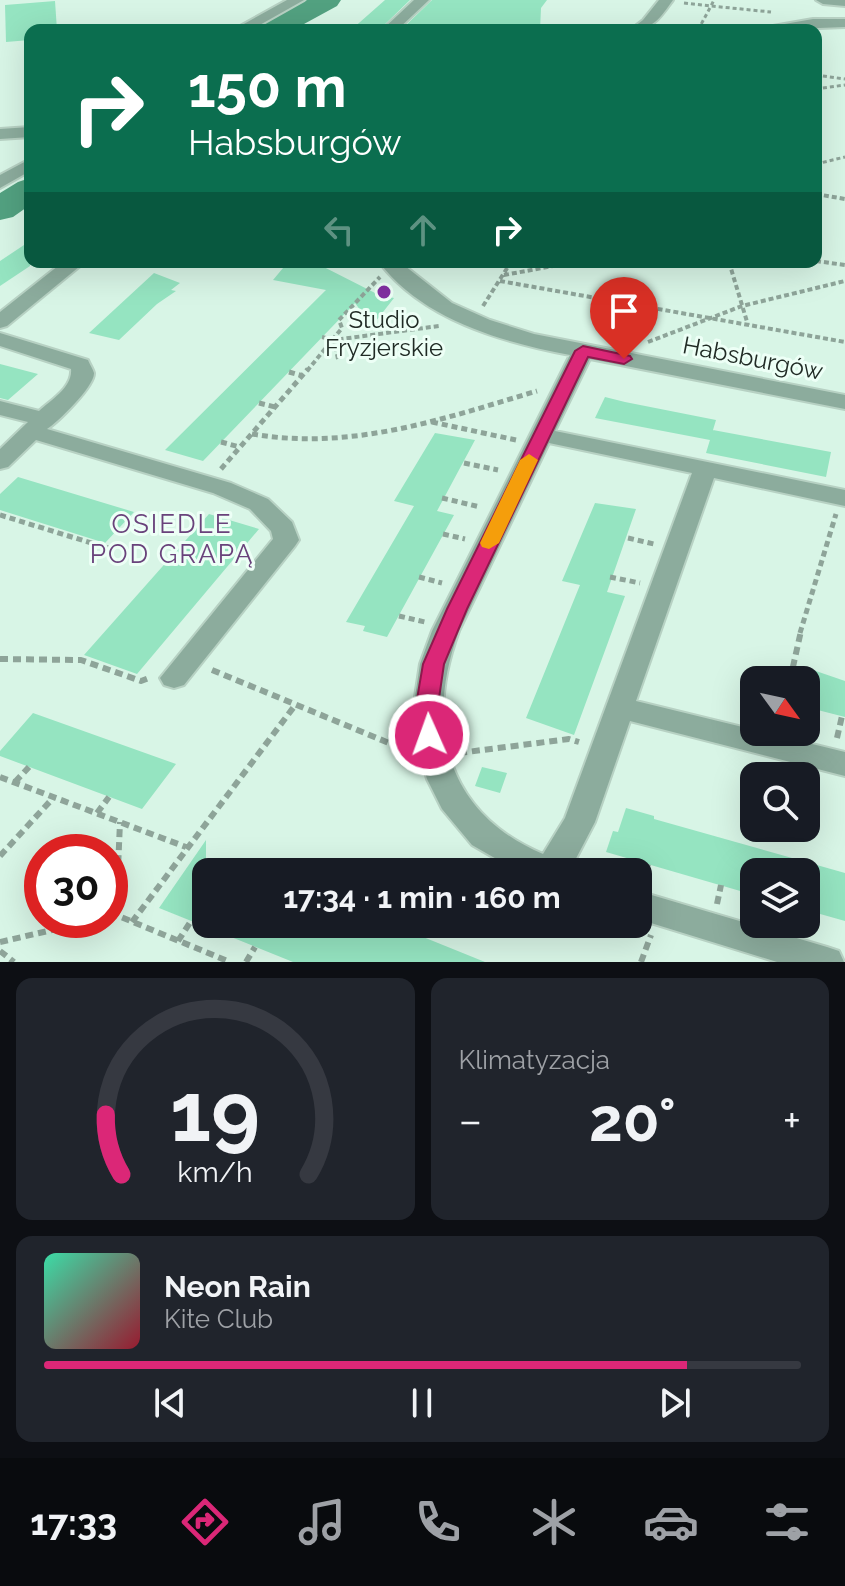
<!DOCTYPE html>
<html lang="pl">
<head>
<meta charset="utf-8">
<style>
	body { margin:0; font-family:Raleway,sans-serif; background:#20242c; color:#f1f3f6; height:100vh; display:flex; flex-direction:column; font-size:30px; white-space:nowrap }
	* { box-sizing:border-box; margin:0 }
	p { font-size:26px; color:#9ea1a6 }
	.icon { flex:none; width:44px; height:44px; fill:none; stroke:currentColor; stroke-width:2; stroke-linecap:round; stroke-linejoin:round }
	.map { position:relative; height:962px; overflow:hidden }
	.panel { display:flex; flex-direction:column; gap:16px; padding:16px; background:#0d0f14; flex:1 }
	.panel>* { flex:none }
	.guide { position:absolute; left:24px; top:24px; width:798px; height:244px; border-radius:16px; box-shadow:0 8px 32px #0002; background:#0b6e4f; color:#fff; overflow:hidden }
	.needle { width:52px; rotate:123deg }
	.tools { position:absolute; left:740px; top:666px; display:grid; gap:16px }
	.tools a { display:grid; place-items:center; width:80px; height:80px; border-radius:16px; background:#171b24; box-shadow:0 8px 32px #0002; font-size:40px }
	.speed { position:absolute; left:24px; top:834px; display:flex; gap:16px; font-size:40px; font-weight:700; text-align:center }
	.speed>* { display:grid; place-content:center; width:104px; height:104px; border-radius:50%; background:#171b24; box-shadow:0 8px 32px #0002; line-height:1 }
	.speed .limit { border:12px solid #d22; background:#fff; color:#111 }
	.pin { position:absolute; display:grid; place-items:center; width:68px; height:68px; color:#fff; margin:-82px -34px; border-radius:50% 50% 50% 0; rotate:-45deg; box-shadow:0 0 8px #0007 }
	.pin .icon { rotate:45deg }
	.me { position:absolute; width:88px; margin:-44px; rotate:358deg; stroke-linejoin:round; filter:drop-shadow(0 0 6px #0008) }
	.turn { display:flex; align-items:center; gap:28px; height:168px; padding:0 32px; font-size:36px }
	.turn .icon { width:104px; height:104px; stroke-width:2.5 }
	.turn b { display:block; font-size:56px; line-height:68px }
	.lanes { display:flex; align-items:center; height:76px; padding:0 32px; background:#0003; justify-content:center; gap:40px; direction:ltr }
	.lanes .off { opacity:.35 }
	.big { font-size:60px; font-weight:700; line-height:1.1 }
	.panel .card { flex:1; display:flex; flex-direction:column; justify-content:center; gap:12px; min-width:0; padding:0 28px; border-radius:16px; background:#20242c }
	.panel .dial { align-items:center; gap:0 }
	.dial svg { height:208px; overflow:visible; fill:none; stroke:#363941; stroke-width:7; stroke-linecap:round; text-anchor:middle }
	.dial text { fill:#f1f3f6; stroke:none }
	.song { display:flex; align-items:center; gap:24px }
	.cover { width:96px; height:96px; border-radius:12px; background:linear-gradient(135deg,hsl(160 70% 55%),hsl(350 70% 35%)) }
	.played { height:8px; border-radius:4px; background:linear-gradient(90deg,#db2777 85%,#363941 85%) }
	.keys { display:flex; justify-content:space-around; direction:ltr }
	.heat { display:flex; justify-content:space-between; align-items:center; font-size:44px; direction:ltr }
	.panel .tiles { flex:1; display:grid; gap:16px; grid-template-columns:1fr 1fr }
	.card:last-child { grid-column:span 2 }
	.trip { position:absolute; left:192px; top:858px; width:460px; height:80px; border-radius:16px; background:#171b24; box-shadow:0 8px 32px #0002; font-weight:700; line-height:80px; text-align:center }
	.tabs { display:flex; height:128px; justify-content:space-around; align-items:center; background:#090b0e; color:#9ea1a6 }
	.tabs .icon { width:56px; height:56px }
	.tabs .current { color:#db2777 }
	.tabs b { font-size:36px; color:#f1f3f6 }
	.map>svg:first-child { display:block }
</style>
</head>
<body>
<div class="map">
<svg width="845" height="962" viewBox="0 0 845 962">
	<rect width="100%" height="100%" fill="#d8f5e6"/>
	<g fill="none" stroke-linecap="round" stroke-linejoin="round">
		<path fill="#52a180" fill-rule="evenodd" d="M307 0H341L337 6 293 30H258L262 24Z
			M30 178V205L13 217 0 220V193L18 182Z"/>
	</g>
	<path fill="#95e4c1" d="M385 0H410L379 30H351Z
		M432 0H547L541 8 540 30H401Z
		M55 1 57 30H30V40L6 42 5 5Z
		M30 241V266L0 286V261Z
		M288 262H314L379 295 394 298 372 326 355 303 203 461 165 450 326 290 273 280Z
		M154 273 180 283 171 290 176 291 157 304 119 340 89 333Z
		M0 364 38 374 8 400 0 398Z
		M605 397 625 402 716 420 710 440 595 418Z
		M713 430 831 452 826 477 706 453Z
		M435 433 475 440 437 511 454 515 387 637 363 631 365 626 346 622 414 506 394 501Z
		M18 477 134 512 105 543 0 510V494Z
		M595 503 636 509 607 592 625 596 574 735 526 718 580 585 562 581Z
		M209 514 259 529 137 674 84 655Z
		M813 670 845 681V717L806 707Z
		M33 713 176 764 142 809 0 756V751Z
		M482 767 507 773 500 793 475 786Z
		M626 808 654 816V819L845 873V921L806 910V872H754V895L606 852 613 831 618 832Z
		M206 840V924H391L485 962H293L159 908Z"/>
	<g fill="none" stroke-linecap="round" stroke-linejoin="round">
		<g stroke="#b7d1c3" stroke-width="4">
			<path id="minor" d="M287 0H304L251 30H233Z
				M414 0H429L397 30H382Z
				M659 0H673C660 18 653 30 630 30L643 20Z
				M816 0H845V6L823 4Z
				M813 19H845V27L766 30 773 26Z
				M30 127V137L0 139V129Z
				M30 159V171L0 188V175Z
				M63 262H85L7 326 0 328V312Z
				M379 262H400L452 303 490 320 534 334 845 395V409L590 359 555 431 845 490V506L714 478 636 701 845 752V776L630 721 595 822 569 872H519L472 845 442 809 427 779 414 734 413 710 420 664 432 631 570 355C502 342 423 320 379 262ZM549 443 692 473 565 818 543 854C446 813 424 725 459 631Z
				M0 333 88 360C89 363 93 369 94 373 95 386 57 423 47 429L231 483 268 499 292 522 299 540 295 546 184 685 174 688 164 685 160 678 273 539 271 531 250 509 213 493 36 440 8 467 0 469V449L28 422 0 415V401L39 411C51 400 73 387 71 369L0 346Z
				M638 891 827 947 839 951 844 962H777L638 919Z"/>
		</g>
		<path stroke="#8ea499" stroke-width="3" stroke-dasharray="4 3" stroke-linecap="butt" d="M684 3 711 6 714 0
			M698 30 711 6 771 12
			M816 75 845 79
			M816 89 845 85
			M816 164 845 157"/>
		<path stroke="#8ea499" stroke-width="4" stroke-dasharray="5 3" stroke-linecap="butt" d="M816 164 822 163
			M816 194 845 199
			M816 261 845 265
			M729 262 748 325
			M504 275 575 262
			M500 281 845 342
			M483 306 511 262
			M322 337 334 340
			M648 342 742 306 845 281
			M338 359 334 340 439 326
			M307 371 342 328 339 320 380 277"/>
		<path stroke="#8ea499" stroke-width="5" stroke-dasharray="6 4" stroke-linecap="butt" d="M289 372 303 376
			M259 403 275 407
			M432 422 516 440
			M252 434C351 451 443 419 537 391
			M221 442 240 447
			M464 463 498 470
			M221 469 308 369
			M442 498 480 507
			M0 515 111 549
			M443 534 465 539
			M628 538 654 544
			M419 577 442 583
			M610 577 640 583
			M399 616 425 622
			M800 633 836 514"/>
		<path stroke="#8ea499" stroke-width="6" stroke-dasharray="8 5" stroke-linecap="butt" d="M0 659 81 660 141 681 149 678
			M212 670 406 750
			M790 680 801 631
			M837 738 842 716
			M459 753 569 739 579 742
			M0 777 186 847
			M15 782 29 767
			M97 813 109 797
			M0 856 54 797
			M642 882 648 864
			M717 904 721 885
			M116 915 120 822
			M806 915 807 910
			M110 917 116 915 230 962
			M132 922 296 704
			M178 941 191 921
			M0 942 96 920
			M0 951 14 962
			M246 962 255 947
			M641 962 651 935"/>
		<use href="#minor" fill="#8cac9d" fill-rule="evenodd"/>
	</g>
	<path fill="#db2777" stroke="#8e194d" stroke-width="2" d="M583 346 630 356 632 359 624 364 588 357 467 609 444 664 438 705 441 735 437 741 429 744 421 741 416 705 423 664 447 609 575 351Z"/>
	<path fill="#f59e0b" d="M529 454 538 460 499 543 489 549 482 547 480 543 520 460Z"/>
	<circle fill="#8030a0" stroke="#edfff6" stroke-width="3" cx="384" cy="292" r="8"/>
	<g text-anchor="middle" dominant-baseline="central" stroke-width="6" stroke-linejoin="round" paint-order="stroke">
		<g font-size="24" fill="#202b25" stroke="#edfff6">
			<text x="384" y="319">Studio<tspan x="384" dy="28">Fryzjerskie</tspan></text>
		</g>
		<g font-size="24" fill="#202b25" stroke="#edfff6">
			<text transform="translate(753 358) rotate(11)">Habsburgów</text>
		</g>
		<g font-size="26" letter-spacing="2" fill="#69427b" stroke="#edfff6">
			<text x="172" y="524">OSIEDLE<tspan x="172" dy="30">POD GRAPĄ</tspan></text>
		</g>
	</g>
</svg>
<div class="tools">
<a><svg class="needle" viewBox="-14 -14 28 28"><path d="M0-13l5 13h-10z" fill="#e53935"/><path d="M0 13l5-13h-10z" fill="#9ea1a6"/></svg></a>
<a><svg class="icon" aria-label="search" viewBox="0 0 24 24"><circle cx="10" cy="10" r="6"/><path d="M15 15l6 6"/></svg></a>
<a><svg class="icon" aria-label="layers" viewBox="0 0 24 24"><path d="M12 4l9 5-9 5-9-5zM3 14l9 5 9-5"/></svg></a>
</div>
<div class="speed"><div class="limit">30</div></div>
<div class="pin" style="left:624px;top:359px;background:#d93025"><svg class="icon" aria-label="arrive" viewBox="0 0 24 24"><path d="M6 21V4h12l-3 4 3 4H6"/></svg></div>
<svg class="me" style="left:429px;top:735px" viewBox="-20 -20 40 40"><circle r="17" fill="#db2777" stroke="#fff" stroke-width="3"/><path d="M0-11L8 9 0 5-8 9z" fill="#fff"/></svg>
<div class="trip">17:34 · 1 min · 160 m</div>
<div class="guide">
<div class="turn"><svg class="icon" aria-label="right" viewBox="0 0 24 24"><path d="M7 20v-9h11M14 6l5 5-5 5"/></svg><div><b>150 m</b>Habsburgów</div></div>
<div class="lanes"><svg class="icon off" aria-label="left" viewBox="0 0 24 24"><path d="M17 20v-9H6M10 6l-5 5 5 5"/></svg><svg class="icon off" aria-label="ahead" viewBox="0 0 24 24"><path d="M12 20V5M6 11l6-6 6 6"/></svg><svg class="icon" aria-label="right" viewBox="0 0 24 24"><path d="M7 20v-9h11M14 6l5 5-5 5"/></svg></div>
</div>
</div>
<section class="panel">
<div class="tiles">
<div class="card dial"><svg viewBox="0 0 100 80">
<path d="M14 69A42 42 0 1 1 86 69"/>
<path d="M14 69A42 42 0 0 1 8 46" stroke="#db2777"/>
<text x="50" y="56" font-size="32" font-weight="700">19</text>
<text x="50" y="72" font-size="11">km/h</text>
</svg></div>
<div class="card"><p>Klimatyzacja</p>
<div class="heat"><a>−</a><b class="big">20°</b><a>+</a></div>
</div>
<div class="card">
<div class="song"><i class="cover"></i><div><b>Neon Rain</b><p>Kite Club</p></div></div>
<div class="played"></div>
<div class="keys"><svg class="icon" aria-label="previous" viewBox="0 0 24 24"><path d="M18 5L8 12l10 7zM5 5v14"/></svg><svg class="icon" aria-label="pause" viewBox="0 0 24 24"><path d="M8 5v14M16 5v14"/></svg><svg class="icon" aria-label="next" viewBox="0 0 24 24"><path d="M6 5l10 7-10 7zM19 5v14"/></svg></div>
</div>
</div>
</section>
<nav class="tabs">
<b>17:33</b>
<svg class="icon current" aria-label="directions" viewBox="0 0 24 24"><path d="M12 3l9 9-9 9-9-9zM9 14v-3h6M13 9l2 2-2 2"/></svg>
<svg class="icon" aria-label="music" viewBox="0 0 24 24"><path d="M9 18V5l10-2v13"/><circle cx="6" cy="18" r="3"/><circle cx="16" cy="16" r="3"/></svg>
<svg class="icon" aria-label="phone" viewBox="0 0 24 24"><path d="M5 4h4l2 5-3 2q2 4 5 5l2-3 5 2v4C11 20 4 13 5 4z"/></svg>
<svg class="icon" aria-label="climate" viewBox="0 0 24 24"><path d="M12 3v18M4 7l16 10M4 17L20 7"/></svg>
<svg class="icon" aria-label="car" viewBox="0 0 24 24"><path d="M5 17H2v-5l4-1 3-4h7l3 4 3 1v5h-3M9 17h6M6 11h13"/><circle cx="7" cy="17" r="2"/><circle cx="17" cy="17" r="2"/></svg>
<svg class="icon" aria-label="filters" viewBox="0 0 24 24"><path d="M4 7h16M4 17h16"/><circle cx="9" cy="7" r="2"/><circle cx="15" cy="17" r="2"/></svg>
</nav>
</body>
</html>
